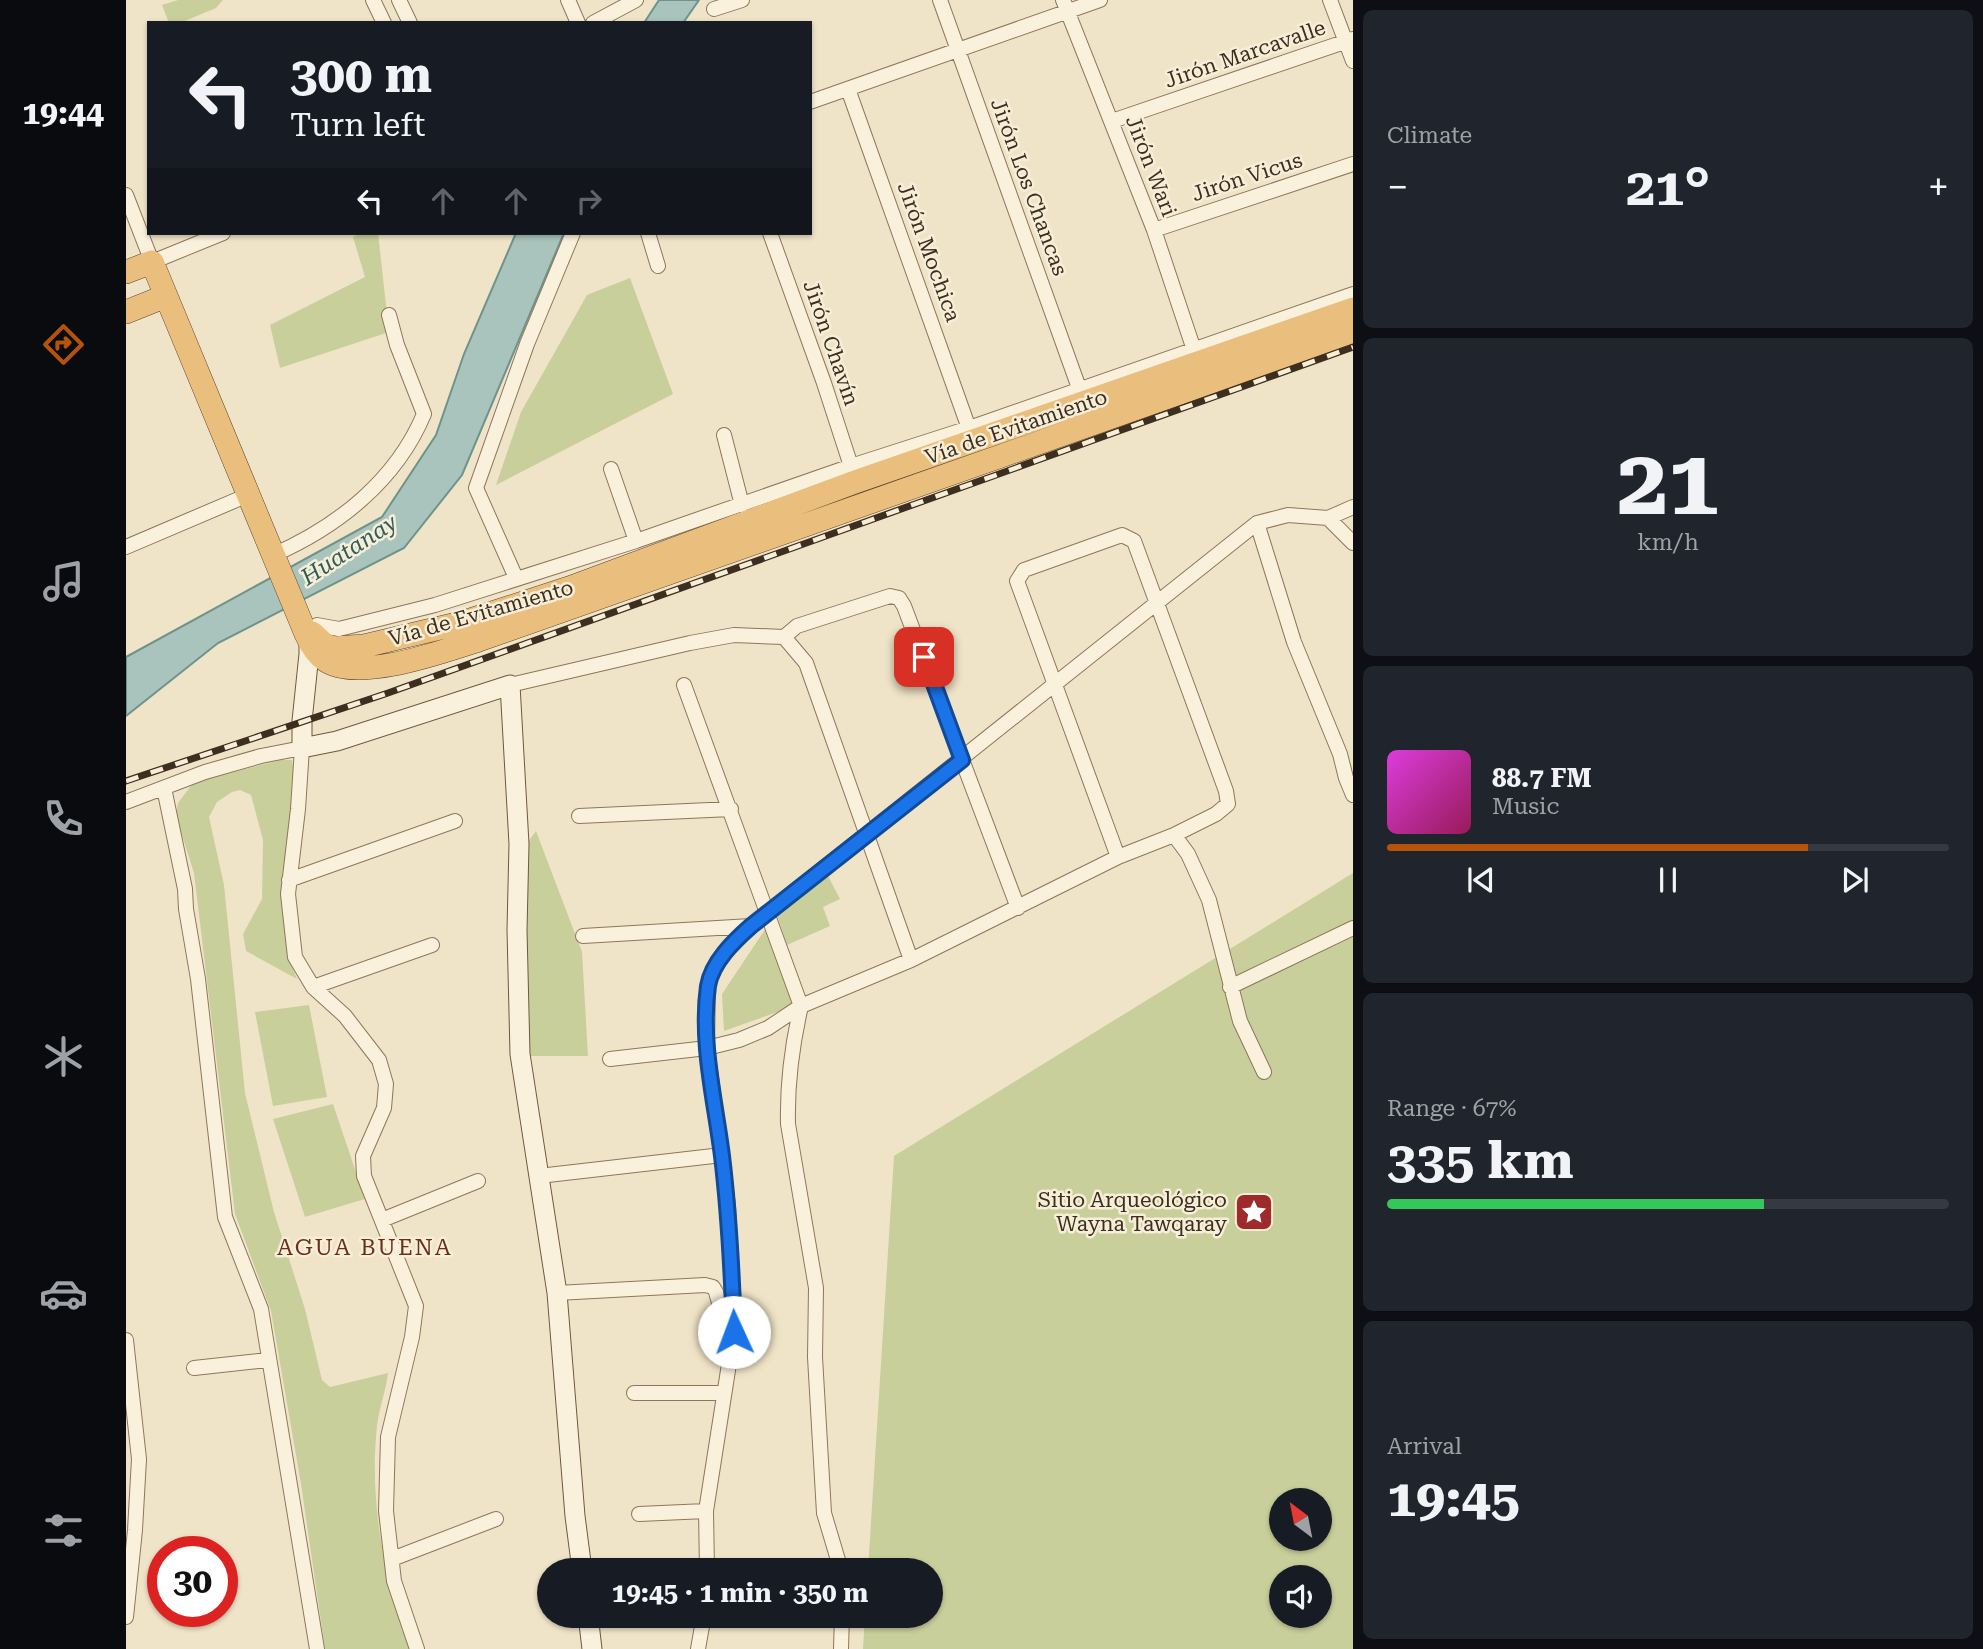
<!DOCTYPE html>
<html lang="en">
<head>
<meta charset="utf-8">
<style>
	body { margin:0; font-family:"Roboto Serif",serif; background:#20242c; color:#f1f3f6; height:100vh; display:flex; flex-direction:column; font-size:26px; white-space:nowrap }
	* { box-sizing:border-box; margin:0 }
	p { font-size:23px; color:#9ea1a6 }
	.icon { flex:none; width:38px; height:38px; fill:none; stroke:currentColor; stroke-width:2; stroke-linecap:round; stroke-linejoin:round }
	.map { position:relative; flex:1; overflow:hidden }
	.sheet { display:flex; flex-direction:column; gap:10px; padding:10px; background:#0d0f14; width:630px }
	.sheet>* { flex:none }
	.banner { position:absolute; left:21px; top:21px; width:665px; height:214px; border-radius:0px; box-shadow:0 2px 5px #0004; background:#171b24; color:#f1f3f6; overflow:hidden }
	.needle { width:46px; rotate:328deg }
	.controls { position:absolute; left:1143px; top:1488px; display:grid; gap:14px }
	.controls a { display:grid; place-items:center; width:63px; height:63px; border-radius:50%; background:#171b24; box-shadow:0 2px 5px #0004; font-size:35px }
	.speed { position:absolute; left:21px; top:1536px; display:flex; gap:14px; font-size:35px; font-weight:700; text-align:center }
	.speed>* { display:grid; place-content:center; width:91px; height:91px; border-radius:50%; background:#171b24; box-shadow:0 2px 5px #0004; line-height:1 }
	.speed .limit { border:10px solid #d22; background:#fff; color:#111 }
	.pin { position:absolute; display:grid; place-items:center; width:60px; height:60px; color:#fff; margin:-30px; border-radius:14px; box-shadow:0 4px 10px #0006 }
	.me { position:absolute; width:77px; margin:-38px; rotate:358deg; stroke-linejoin:round; filter:drop-shadow(0 0 5px #0008) }
	.turn { display:flex; align-items:center; gap:24px; height:147px; padding:0 28px; font-size:32px }
	.turn .icon { width:91px; height:91px; stroke-width:2.5 }
	.turn b { display:block; font-size:49px; line-height:60px }
	.lanes { display:flex; align-items:center; height:66px; padding:0 28px; background:#0003; justify-content:center; gap:35px; direction:ltr }
	.lanes .off { opacity:.35 }
	.big { font-size:52px; font-weight:700; line-height:1.1 }
	.sheet .card { flex:1; display:flex; flex-direction:column; justify-content:center; gap:10px; min-width:0; padding:0 24px; border-radius:10px; background:#20242c }
	.sheet .dial { align-items:center; gap:0 }
	.dial b { font-size:91px; line-height:1 }
	.song { display:flex; align-items:center; gap:21px }
	.cover { width:84px; height:84px; border-radius:10px; background:linear-gradient(135deg,hsl(300 70% 55%),hsl(330 70% 35%)) }
	.played { height:7px; border-radius:4px; background:linear-gradient(90deg,#b45309 75%,#363941 75%) }
	.keys { display:flex; justify-content:space-around; direction:ltr }
	.heat { display:flex; justify-content:space-between; align-items:center; font-size:38px; direction:ltr }
	.charge { height:10px; border-radius:5px; background:linear-gradient(90deg,#34c759 67%,#363941 0) }
	.trip { position:absolute; left:411px; top:1558px; width:406px; height:70px; border-radius:35px; background:#171b24; box-shadow:0 2px 5px #0004; font-weight:700; line-height:70px; text-align:center }
	main { display:flex; flex:1; min-height:0 }
	.menu { display:flex; flex-direction:column; width:126px; justify-content:space-around; align-items:center; background:#090b0e; color:#9ea1a6 }
	.menu .icon { width:49px; height:49px }
	.menu .current { color:#b45309 }
	.menu b { font-size:32px; color:#f1f3f6 }
	.map>svg:first-child { display:block }
</style>
</head>
<body>
<main>
<nav class="menu">
<b>19:44</b>
<svg class="icon current" aria-label="directions" viewBox="0 0 24 24"><path d="M12 3l9 9-9 9-9-9zM9 14v-3h6M13 9l2 2-2 2"/></svg>
<svg class="icon" aria-label="music" viewBox="0 0 24 24"><path d="M9 18V5l10-2v13"/><circle cx="6" cy="18" r="3"/><circle cx="16" cy="16" r="3"/></svg>
<svg class="icon" aria-label="phone" viewBox="0 0 24 24"><path d="M5 4h4l2 5-3 2q2 4 5 5l2-3 5 2v4C11 20 4 13 5 4z"/></svg>
<svg class="icon" aria-label="climate" viewBox="0 0 24 24"><path d="M12 3v18M4 7l16 10M4 17L20 7"/></svg>
<svg class="icon" aria-label="car" viewBox="0 0 24 24"><path d="M5 17H2v-5l4-1 3-4h7l3 4 3 1v5h-3M9 17h6M6 11h13"/><circle cx="7" cy="17" r="2"/><circle cx="17" cy="17" r="2"/></svg>
<svg class="icon" aria-label="filters" viewBox="0 0 24 24"><path d="M4 7h16M4 17h16"/><circle cx="9" cy="7" r="2"/><circle cx="15" cy="17" r="2"/></svg>
</nav>
<div class="map">
<svg width="1227" height="1649" viewBox="0 0 1227 1649">
	<rect width="100%" height="100%" fill="#f0e4c8"/>
	<path fill="#c9cf9b" fill-rule="evenodd" d="M52 0H97L90 8 54 23H43L36 5Z
		M235 233H252L263 332 154 368 144 325 239 277 227 237Z
		M504 278 547 394 370 485 395 412 461 295Z
		M154 760H166L169 781 163 959 171 979 120 951 117 934 136 899 137 840 125 795 114 790 106 792 91 802 83 817 98 885 119 1093 148 1212 179 1309 196 1380 204 1387 262 1373C260 1391 253 1408 251 1426 243 1502 258 1578 284 1649H199L175 1484 145 1311 109 1214 68 873 50 816 52 803 67 783Z
		M410 831 456 952 462 1056H404L396 850Z
		M700 872 714 899 697 907 704 926 661 945 651 915Z
		M1227 873V1649H737L739 1615H805V1570H742L768 1156ZM1155 1500H1194V1538H1155ZM1155 1577H1194V1615H1155Z
		M642 925 671 1005 598 1031 596 994Z
		M183 1005 201 1097 147 1106 129 1012Z
		M207 1104 239 1199 179 1217 147 1119Z"/>
	<path fill="#a9c4bc" stroke="#6f938a" stroke-width="2" d="M533 0H573L557 23H518Z
		M390 233H438L336 475 278 548 92 643 0 716V657L256 517 310 435 338 354Z"/>
	<g fill="none" stroke-linecap="round" stroke-linejoin="round">
		<g stroke="#8d765c" stroke-width="16">
			<path id="minor" d="M247 0 258 23
				M273 0 284 23
				M442 0 452 23
				M814 0 953 388
				M937 0 1028 230 1068 350
				M1204 0 1227 61
				M588 9 616 0
				M467 23 510 0
				M722 89 846 437
				M684 102 974 0
				M986 121 1227 39
				M0 195 26 262 97 233
				M1028 230 1227 164
				M522 233 532 266
				M644 233 698 383 725 466
				M598 435 616 505
				M485 469 510 541
				M1202 518 1227 543
				M1131 523 1168 642 1214 754 1220 778 1227 795
				M0 547 122 495
				M147 555C211 527 270 481 298 414L271 345 263 315
				M390 578 350 488 401 344 447 233
				M184 630 191 625 213 629 309 605 510 541 725 466 843 428 1227 294
				M658 637 680 663 785 960
				M384 685 564 643 608 635 658 637 671 626 764 596 773 598 778 606 892 908
				M558 685 675 1006C666 1045 661 1084 662 1124L690 1288 689 1357 698 1513 715 1570
				M38 788 59 889 60 909 72 979 99 1217 135 1309 191 1649
				M0 802 79 772 135 756 176 748 172 809 162 894 169 957 187 987 219 1016 253 1060 260 1084 258 1108 237 1156 238 1176 290 1306 286 1337 262 1437 260 1511 268 1581 291 1649
				M453 816 605 809
				M1048 835 1062 854 1083 900 1114 1021 1138 1072
				M163 880 329 821
				M457 936 625 926
				M187 987 306 945
				M1104 987 1227 928
				M484 1059 581 1048 613 1040 642 1028 675 1006 785 960 992 857 1048 835 1090 814 1102 804 1100 791 1008 541 996 535 898 570 891 581 992 857
				M413 1176 596 1155
				M256 1220 352 1181
				M431 1293 579 1285 587 1287 590 1292 599 1325 608 1332
				M0 1340 13 1459 9 1530 0 1617
				M68 1368 142 1360
				M508 1393H597
				M513 1514 580 1511
				M266 1559 370 1519
				M581 1566 645 1570
				M581 1570 580 1511 608 1332 602 1205 581 1048 582 984 589 967 601 950 625 926 1131 523 1162 515 1202 518 1227 507
				M572 1649 578 1615
				M715 1649 716 1615"/>
		</g>
		<g stroke="#6f573f" stroke-width="21">
			<path id="secondary" d="M183 635V654L176 721V748L211 741 384 685 393 844 391 930 394 1054 431 1293 449 1516 456 1570
				M462 1615 466 1649"/>
		</g>
		<g stroke="#5b4430" stroke-width="24">
			<path id="trunk" d="M0 272 26 262 180 634C184 643 190 654 199 660 231 683 318 651 353 640L1227 332
				M0 312 40 296
				M186 633 199 645 208 648 238 646 335 623 443 588 729 482 1227 309"/>
		</g>
		<use href="#minor" stroke="#faf1dc" stroke-width="14"/>
		<use href="#secondary" stroke="#faf1dc" stroke-width="19"/>
		<use href="#trunk" stroke="#eabe7c" stroke-width="23"/>
		<g stroke="#3d2e20" stroke-width="7">
			<path id="rail" d="M0 781 262 693 1227 347"/>
		</g>
		<use href="#rail" stroke="#f7eed8" stroke-width="4.5" stroke-dasharray="13" stroke-linecap="butt"/>
	</g>
	<g fill="none" stroke-linecap="round" stroke-linejoin="round">
		<g stroke="#114b97" stroke-width="18">
			<path id="route" d="M608 1332C606 1273 603 1214 596 1156 589 1100 574 1042 582 986 586 962 608 941 625 926L836 760 798 657"/>
		</g>
		<use href="#route" stroke="#1a73e8" stroke-width="12"/>
	</g>
	<defs>
		<g id="sight-square" transform="scale(2.0125)"><rect x="-9" y="-9" width="18" height="18" rx="4" fill="#9e2a2b" stroke="#f7eed8"/><path d="M0-6L1.8-2.2L6-1.7L2.9 1.2L3.7 5.4L0 3.3L-3.7 5.4L-2.9 1.2L-6-1.7L-1.8-2.2Z" fill="#fff"/></g>
	</defs>
	<g fill-rule="evenodd">
		<use href="#sight-square" x="1128" y="1212"/>
	</g>
	<g text-anchor="middle" dominant-baseline="central" stroke-width="5" stroke-linejoin="round" paint-order="stroke">
		<g font-size="21" fill="#3d2e20" stroke="#f7eed8">
			<text transform="translate(1119 54) rotate(-19)">Jirón Marcavalle</text>
			<text transform="translate(1025 166) rotate(69)">Jirón Wari</text>
			<text transform="translate(1121 177) rotate(-18)">Jirón Vicus</text>
			<text transform="translate(903 187) rotate(70)">Jirón Los Chancas</text>
			<text transform="translate(803 252) rotate(70)">Jirón Mochica</text>
			<text transform="translate(705 343) rotate(71)">Jirón Chavín</text>
			<text transform="translate(890 427) rotate(-19)">Vía de Evitamiento</text>
			<text transform="translate(355 613) rotate(-16)">Vía de Evitamiento</text>
		</g>
		<g font-size="21" fill="#3d2e20" stroke="#f7eed8" text-anchor="end">
			<text x="1101" y="1200">Sitio Arqueológico<tspan x="1101" dy="24">Wayna Tawqaray</tspan></text>
		</g>
		<g font-size="23" font-style="italic" fill="#2f5d5a" stroke="#f7eed8">
			<text transform="translate(223 550) rotate(-33)">Huatanay</text>
		</g>
		<g font-size="23" letter-spacing="2" fill="#6b2e1e" stroke="#f7eed8">
			<text x="239" y="1247">AGUA BUENA</text>
		</g>
	</g>
</svg>
<div class="controls">
<a><svg class="needle" viewBox="-14 -14 28 28"><path d="M0-13l5 13h-10z" fill="#e53935"/><path d="M0 13l5-13h-10z" fill="#9ea1a6"/></svg></a>
<a><svg class="icon" aria-label="sound" viewBox="0 0 24 24"><path d="M4 9h4l5-4v14l-5-4H4zM17 9q2 3 0 6"/></svg></a>
</div>
<div class="speed"><div class="limit">30</div></div>
<div class="pin" style="left:798px;top:657px;background:#d93025"><svg class="icon" aria-label="arrive" viewBox="0 0 24 24"><path d="M6 21V4h12l-3 4 3 4H6"/></svg></div>
<svg class="me" style="left:608px;top:1332px" viewBox="-20 -20 40 40"><circle r="19" fill="#fff"/><path d="M0-13L10 11 0 6-10 11z" fill="#1a73e8"/></svg>
<div class="trip">19:45 · 1 min · 350 m</div>
<div class="banner">
<div class="turn"><svg class="icon" aria-label="left" viewBox="0 0 24 24"><path d="M17 20v-9H6M10 6l-5 5 5 5"/></svg><div><b>300 m</b>Turn left</div></div>
<div class="lanes"><svg class="icon" aria-label="left" viewBox="0 0 24 24"><path d="M17 20v-9H6M10 6l-5 5 5 5"/></svg><svg class="icon off" aria-label="ahead" viewBox="0 0 24 24"><path d="M12 20V5M6 11l6-6 6 6"/></svg><svg class="icon off" aria-label="ahead" viewBox="0 0 24 24"><path d="M12 20V5M6 11l6-6 6 6"/></svg><svg class="icon off" aria-label="right" viewBox="0 0 24 24"><path d="M7 20v-9h11M14 6l5 5-5 5"/></svg></div>
</div>
</div>
<section class="sheet">
<div class="card"><p>Climate</p>
<div class="heat"><a>−</a><b class="big">21°</b><a>+</a></div>
</div>
<div class="card dial"><b>21</b><p>km/h</p></div>
<div class="card">
<div class="song"><i class="cover"></i><div><b>88.7 FM</b><p>Music</p></div></div>
<div class="played"></div>
<div class="keys"><svg class="icon" aria-label="previous" viewBox="0 0 24 24"><path d="M18 5L8 12l10 7zM5 5v14"/></svg><svg class="icon" aria-label="pause" viewBox="0 0 24 24"><path d="M8 5v14M16 5v14"/></svg><svg class="icon" aria-label="next" viewBox="0 0 24 24"><path d="M6 5l10 7-10 7zM19 5v14"/></svg></div>
</div>
<div class="card"><p>Range · 67%</p><b class="big">335 km</b><div class="charge"></div></div>
<div class="card"><p>Arrival</p><b class="big">19:45</b></div>
</section>
</main>
</body>
</html>
